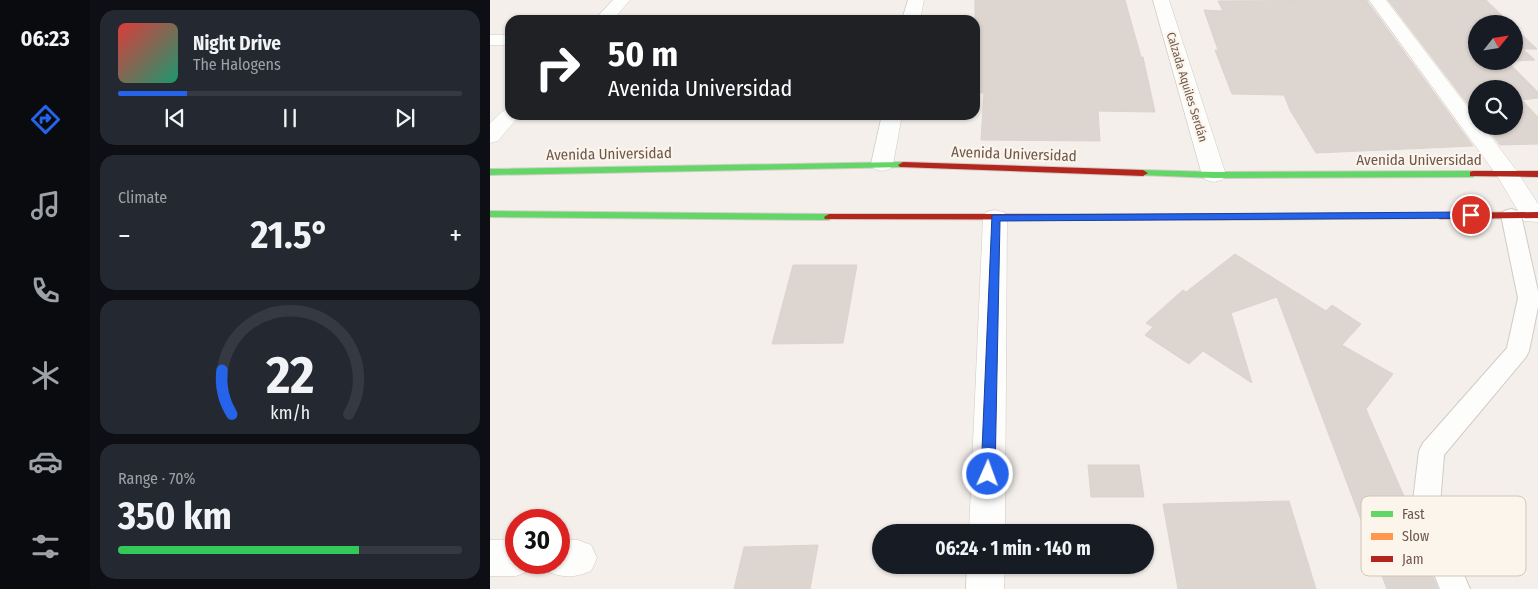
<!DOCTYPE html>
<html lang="en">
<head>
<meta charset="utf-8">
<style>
	body { margin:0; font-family:"Fira Sans Condensed",sans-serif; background:#242831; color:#f1f3f6; height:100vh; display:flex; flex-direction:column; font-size:19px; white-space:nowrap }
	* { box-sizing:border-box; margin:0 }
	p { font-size:16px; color:#9ea1a6 }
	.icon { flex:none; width:28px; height:28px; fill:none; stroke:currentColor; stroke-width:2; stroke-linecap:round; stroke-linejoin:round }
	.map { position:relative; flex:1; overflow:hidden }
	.side { display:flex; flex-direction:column; gap:10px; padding:10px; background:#0d0f14; width:400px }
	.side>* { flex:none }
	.hud { position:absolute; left:15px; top:15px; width:475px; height:105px; border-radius:15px; box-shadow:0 1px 4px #0004; background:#202124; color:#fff; overflow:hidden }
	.needle { width:32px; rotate:60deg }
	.fabs { position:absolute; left:978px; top:15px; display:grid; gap:10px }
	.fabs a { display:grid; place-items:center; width:55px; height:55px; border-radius:50%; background:#171b24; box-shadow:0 1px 4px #0004; font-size:25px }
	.speed { position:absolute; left:15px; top:509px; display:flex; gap:10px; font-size:25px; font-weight:700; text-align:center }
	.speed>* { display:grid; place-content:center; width:65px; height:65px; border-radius:50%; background:#171b24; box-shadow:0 1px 4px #0004; line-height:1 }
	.speed .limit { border:8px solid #d22; background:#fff; color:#111 }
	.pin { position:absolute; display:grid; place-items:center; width:42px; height:42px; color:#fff; margin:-21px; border:2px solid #fff; border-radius:50%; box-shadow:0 1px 5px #0007 }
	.me { position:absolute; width:55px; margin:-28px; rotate:2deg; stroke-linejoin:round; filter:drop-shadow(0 0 4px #0008) }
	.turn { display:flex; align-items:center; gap:18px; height:105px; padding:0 20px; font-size:22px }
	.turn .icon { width:65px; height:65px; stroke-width:2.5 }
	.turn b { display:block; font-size:35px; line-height:42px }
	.big { font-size:38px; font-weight:700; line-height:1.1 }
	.side .card { flex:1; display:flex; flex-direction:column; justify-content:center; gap:8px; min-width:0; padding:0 18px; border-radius:15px; background:#242831 }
	.side .dial { align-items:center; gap:0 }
	.dial svg { height:130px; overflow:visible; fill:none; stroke:#363941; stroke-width:7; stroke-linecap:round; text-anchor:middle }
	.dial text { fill:#f1f3f6; stroke:none }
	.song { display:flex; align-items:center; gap:15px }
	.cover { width:60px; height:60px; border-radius:8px; background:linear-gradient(135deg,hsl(0 70% 55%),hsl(160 70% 35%)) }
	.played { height:5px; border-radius:2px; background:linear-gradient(90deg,#2563eb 20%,#363941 20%) }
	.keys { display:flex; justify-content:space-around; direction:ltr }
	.heat { display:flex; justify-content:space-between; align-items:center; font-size:28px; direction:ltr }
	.charge { height:8px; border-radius:4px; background:linear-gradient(90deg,#34c759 70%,#363941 0) }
	.trip { position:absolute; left:382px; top:524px; width:282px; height:50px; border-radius:25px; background:#171b24; box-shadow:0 1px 4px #0004; font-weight:700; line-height:50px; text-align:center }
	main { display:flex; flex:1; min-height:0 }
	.tab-bar { display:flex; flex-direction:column; width:90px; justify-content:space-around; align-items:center; background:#090b0e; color:#9ea1a6 }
	.tab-bar .icon { width:35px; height:35px }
	.tab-bar .selected { color:#2563eb }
	.tab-bar b { font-size:22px; color:#f1f3f6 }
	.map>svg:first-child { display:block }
</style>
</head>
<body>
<main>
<nav class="tab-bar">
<b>06:23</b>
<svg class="icon selected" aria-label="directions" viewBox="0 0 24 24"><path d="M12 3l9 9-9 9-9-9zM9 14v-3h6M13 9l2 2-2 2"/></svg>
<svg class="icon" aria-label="music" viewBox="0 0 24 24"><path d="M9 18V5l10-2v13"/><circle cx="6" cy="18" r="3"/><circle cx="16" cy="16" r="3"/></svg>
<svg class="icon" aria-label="phone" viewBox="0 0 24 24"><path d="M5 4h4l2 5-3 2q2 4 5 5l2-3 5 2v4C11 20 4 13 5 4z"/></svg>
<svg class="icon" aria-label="climate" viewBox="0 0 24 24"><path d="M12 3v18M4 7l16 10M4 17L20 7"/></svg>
<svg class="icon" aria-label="car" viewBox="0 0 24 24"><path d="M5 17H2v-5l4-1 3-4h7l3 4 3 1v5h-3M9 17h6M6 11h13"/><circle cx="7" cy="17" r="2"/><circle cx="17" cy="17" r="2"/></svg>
<svg class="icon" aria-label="filters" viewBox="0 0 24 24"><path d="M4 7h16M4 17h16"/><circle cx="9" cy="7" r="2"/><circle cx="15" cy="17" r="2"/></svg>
</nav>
<section class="side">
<div class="card">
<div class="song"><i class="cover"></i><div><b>Night Drive</b><p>The Halogens</p></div></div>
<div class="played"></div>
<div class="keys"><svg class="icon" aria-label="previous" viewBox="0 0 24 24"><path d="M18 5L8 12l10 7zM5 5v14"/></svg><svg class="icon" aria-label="pause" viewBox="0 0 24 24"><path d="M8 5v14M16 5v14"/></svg><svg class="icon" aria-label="next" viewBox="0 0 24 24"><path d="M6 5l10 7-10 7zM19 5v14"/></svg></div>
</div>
<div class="card"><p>Climate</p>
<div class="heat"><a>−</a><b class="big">21.5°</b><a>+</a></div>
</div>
<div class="card dial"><svg viewBox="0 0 100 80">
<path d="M14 69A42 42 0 1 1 86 69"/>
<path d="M14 69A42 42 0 0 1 8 42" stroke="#2563eb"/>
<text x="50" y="56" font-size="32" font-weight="700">22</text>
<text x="50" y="72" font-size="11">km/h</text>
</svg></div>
<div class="card"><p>Range · 70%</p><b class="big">350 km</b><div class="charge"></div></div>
</section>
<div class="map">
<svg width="1048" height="589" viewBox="0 0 1048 589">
	<rect width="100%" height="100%" fill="#f4efea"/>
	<path fill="#ddd5d0" stroke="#dcd3cd" d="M485 0H635L651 57H653L665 112 608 111 610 141 491 140 494 93H485Z
		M877 0V1L983 146 826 153 800 110 794 95 742 94 725 50H728L714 10 733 11 728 1Z
		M898 0H996L1021 24H986V61H1017L1048 92V98L1032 100 1048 117V144L1010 145 996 126H1024V89H986V115Z
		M1024 27 1047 49H1033L1045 60 1024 61Z
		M745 254 836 311 842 305 871 324 852 345 903 374 876 409 920 510 919 518 948 589H897L787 297 741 313 762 383 713 351 699 364 655 335 663 327 656 323 693 290 696 292Z
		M303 265H367L353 343 282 344Z
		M598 465H649L654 497H601Z
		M799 501 826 589H688L673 504Z
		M328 545 320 589H244L254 547Z"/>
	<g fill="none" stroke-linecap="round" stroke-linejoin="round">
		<g stroke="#d1cbc5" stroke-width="2">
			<path id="lane" d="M1021 209 1028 211 1031 215 1048 291V307L1039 351 1036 357 954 455 949 517 980 589H950L921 517 929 451 933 443 1017 348 1028 298 1011 215 1014 211Z"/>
		</g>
		<g stroke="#d1cbc5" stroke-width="1">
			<path id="street" d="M123 0H140L123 20H104Z
				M418 0H434L430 20H412Z
				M663 0H679L736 175 732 180 724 182 716 180 712 175Z
				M879 0H896L986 118V126H993L1026 170 1048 204V222L1034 221 1008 177Z
				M0 35H20V45H0Z
				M20 109V115H30L8 141 0 143V123L13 111Z
				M392 115H412L403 164 400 169 392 171 384 169 381 164Z
				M505 210 514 212 517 218 515 532H479L493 218 496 212Z
				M0 540H26V562H43L39 571 26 576H0Z
				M69 540H88L101 545 107 558 101 571C85 578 72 578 56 571L52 562H69Z
				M477 565H515L514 589H476Z"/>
		</g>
		<g stroke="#d3ccc6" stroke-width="2">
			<path id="fast" d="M413 162 418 165 416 167 0 175V169Z
				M653 170 724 172 983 171 988 174 983 177 724 178 650 175 648 173Z
				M0 211 339 214 344 217 339 220 0 217Z"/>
		</g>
		<g stroke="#d3ccc6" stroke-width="2">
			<path id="slow" d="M950 213 954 214 955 216 954 218 734 220 729 217 734 214Z"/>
		</g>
		<g stroke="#d3ccc6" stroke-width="2">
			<path id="jam" d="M413 162 653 170 658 173 653 176 410 167 408 165Z
				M983 171H1048V177L980 176V172Z
				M1048 212V218L950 219 945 216 950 213Z
				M339 214H734L739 217 734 220 335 219 334 217Z"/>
		</g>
		<use href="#lane" fill="#fdfdfc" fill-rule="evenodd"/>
		<use href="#street" fill="#fdfdfc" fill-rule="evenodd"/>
		<use href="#fast" fill="#63d668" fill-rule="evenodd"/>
		<use href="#slow" fill="#ff974d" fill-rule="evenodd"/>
		<use href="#jam" fill="#b3261e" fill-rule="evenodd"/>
	</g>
	<path fill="#2563eb" stroke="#184099" d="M981 212 985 213V218L510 221 505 474 503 478 498 480 493 478 491 474 502 215Z"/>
	<g text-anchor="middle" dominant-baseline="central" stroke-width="4" stroke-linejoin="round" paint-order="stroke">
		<g font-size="12" fill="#6e584e" stroke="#fcf5eb">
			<text transform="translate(697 87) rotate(73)">Calzada Aquiles Serdán</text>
		</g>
		<g font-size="15" fill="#6e584e" stroke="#fcf5eb">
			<text transform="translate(119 154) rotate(-1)">Avenida Universidad</text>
			<text transform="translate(524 154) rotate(2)">Avenida Universidad</text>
			<text x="929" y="160">Avenida Universidad</text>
		</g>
	</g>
	<rect x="871" y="496" width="165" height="80" rx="8" fill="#fcf5eb" stroke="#d1c6bc" stroke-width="1"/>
	<rect x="881" y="511" width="22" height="6" fill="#63d668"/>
	<rect x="881" y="533" width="22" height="7" fill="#ff974d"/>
	<rect x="881" y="556" width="22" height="6" fill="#b3261e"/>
	<g font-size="14" fill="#6e584e">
		<text x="912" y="519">Fast</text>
		<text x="912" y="541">Slow</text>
		<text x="912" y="564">Jam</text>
	</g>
</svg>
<div class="fabs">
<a><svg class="needle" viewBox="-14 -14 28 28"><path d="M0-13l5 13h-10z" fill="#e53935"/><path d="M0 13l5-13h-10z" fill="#9ea1a6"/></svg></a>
<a><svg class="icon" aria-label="search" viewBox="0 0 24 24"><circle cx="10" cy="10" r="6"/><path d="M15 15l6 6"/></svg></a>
</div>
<div class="speed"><div class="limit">30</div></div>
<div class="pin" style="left:981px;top:215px;background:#d93025"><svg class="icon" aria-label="arrive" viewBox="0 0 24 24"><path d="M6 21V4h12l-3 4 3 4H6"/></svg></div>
<svg class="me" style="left:498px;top:474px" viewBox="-20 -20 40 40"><circle r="17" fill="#2563eb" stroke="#fff" stroke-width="3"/><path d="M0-11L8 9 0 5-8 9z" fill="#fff"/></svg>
<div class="trip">06:24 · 1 min · 140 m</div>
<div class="hud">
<div class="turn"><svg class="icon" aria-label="right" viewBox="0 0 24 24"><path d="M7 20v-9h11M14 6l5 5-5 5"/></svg><div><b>50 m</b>Avenida Universidad</div></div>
</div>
</div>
</main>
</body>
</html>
